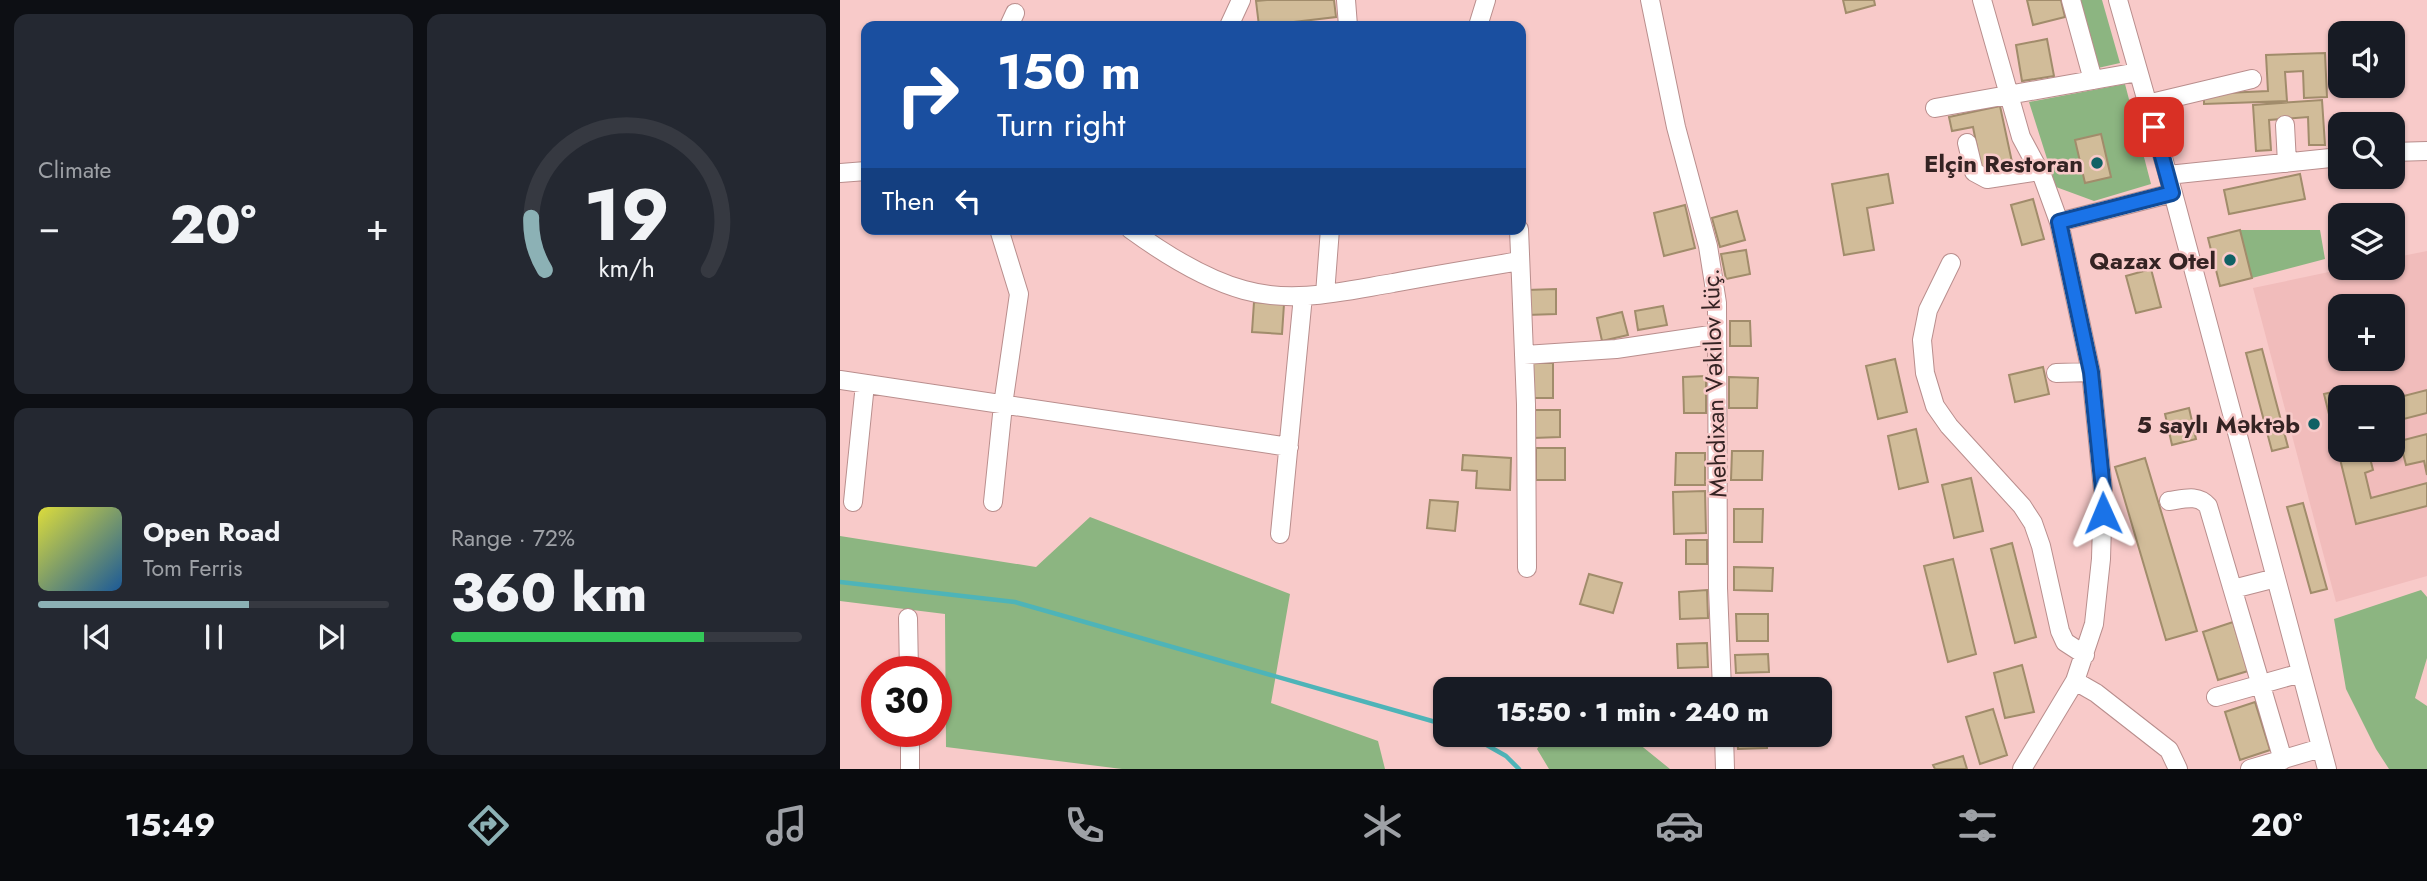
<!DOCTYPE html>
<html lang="en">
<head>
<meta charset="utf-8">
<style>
	body { margin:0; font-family:Jost,sans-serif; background:#242831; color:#f1f3f6; height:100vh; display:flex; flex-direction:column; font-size:26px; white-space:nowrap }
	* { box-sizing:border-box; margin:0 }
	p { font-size:23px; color:#9ea1a6 }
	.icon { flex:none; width:38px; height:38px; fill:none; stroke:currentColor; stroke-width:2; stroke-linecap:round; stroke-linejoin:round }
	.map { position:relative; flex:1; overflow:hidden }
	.drawer { display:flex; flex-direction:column; gap:14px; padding:14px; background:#0d0f14; width:840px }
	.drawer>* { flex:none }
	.hud { position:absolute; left:21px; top:21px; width:665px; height:214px; border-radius:14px; box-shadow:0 2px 5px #0004; background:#1a4fa0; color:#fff; overflow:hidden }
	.fabs { position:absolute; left:1488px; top:21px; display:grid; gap:14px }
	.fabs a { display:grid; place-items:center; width:77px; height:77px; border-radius:14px; background:#171b24; box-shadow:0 2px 5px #0004; font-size:35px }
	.speed { position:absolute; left:21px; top:656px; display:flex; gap:14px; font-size:35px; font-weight:700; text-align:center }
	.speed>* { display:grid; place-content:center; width:91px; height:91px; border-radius:50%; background:#171b24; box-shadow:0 2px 5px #0004; line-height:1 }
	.speed .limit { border:10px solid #d22; background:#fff; color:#111 }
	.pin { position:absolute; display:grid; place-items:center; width:60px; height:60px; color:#fff; margin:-30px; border-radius:14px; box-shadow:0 4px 10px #0006 }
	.me { position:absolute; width:77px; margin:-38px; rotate:359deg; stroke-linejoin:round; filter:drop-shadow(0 0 5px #0008) }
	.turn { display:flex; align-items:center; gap:24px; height:147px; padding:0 21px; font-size:32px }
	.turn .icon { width:91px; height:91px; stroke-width:2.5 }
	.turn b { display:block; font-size:49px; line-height:60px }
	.then { display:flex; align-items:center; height:66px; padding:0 21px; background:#0003; gap:14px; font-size:26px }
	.big { font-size:52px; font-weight:800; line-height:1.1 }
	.drawer .widget { flex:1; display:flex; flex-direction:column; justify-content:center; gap:10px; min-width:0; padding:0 24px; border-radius:14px; background:#242831 }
	.drawer .dial { align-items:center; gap:0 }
	.dial svg { height:182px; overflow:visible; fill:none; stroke:#363941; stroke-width:7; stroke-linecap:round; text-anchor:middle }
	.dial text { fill:#f1f3f6; stroke:none }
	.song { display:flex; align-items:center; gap:21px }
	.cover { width:84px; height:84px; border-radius:10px; background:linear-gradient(135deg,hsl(60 70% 55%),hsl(210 70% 35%)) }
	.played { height:7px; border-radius:4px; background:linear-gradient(90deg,#8cb1b5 60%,#363941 60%) }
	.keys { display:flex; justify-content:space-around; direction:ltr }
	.heat { display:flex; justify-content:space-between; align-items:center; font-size:38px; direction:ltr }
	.charge { height:10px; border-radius:5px; background:linear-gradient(90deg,#34c759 72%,#363941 0) }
	.drawer .tiles { flex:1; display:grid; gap:14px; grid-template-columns:repeat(2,1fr) }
	.trip { position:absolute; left:593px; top:677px; width:399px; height:70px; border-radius:14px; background:#171b24; box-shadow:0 2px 5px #0004; font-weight:800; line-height:70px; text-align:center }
	.tabs { display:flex; height:112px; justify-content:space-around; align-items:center; background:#090b0e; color:#9ea1a6 }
	.tabs .icon { width:49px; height:49px }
	.tabs .current { color:#8cb1b5 }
	.tabs b { font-size:32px; color:#f1f3f6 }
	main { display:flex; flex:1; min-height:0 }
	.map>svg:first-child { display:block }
</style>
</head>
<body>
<main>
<section class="drawer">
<div class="tiles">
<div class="widget"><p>Climate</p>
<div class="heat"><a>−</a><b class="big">20°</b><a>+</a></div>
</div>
<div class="widget dial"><svg viewBox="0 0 100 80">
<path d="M14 69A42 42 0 1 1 86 69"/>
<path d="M14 69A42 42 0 0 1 8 46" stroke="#8cb1b5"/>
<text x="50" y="56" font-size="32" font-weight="700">19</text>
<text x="50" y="72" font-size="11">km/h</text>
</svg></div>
<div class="widget">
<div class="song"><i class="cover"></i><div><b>Open Road</b><p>Tom Ferris</p></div></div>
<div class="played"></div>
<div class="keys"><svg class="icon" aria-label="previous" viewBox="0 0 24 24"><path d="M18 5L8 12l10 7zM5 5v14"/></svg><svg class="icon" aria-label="pause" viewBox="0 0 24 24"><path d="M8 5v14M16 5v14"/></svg><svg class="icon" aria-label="next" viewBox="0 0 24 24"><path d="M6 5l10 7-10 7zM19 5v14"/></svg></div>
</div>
<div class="widget"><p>Range · 72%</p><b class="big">360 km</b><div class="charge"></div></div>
</div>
</section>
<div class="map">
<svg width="1587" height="769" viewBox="0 0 1587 769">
	<rect width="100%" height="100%" fill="#f8cac9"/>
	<path fill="#f1bcbb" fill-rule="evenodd" d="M1587 251V576L1496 602 1413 288 1508 268H1552V258ZM1500 306H1552V359H1500ZM1500 397H1552V450H1500Z"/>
	<path fill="#8cb581" d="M1239 0H1262L1280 63 1258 68Z
		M1285 84 1311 184 1254 201 1216 187 1189 102Z
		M1400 230H1480L1485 259 1412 278Z
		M250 517 450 594 431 703 538 741 545 769H282L106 747 105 614 0 601V536L196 567Z
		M1581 590 1587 597V658L1575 698 1587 706V769H1549L1536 749 1506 689 1494 619Z
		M707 735H788L830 769H709L697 749Z"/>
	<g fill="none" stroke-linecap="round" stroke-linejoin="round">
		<path stroke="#4eb4b8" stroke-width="4.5" d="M0 582 175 602 606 725
			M629 735 666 756 679 769"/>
	</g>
	<path fill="#d1bc99" stroke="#a18c6b" stroke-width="2" d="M427 0H494L496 17 419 26 416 1Z
		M1003 0H1034L1035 5 1006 13Z
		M1187 0H1221L1225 17 1193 25Z
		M1207 39 1214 76 1182 81 1176 45Z
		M1485 53 1487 97 1464 98 1463 71 1445 72 1447 101 1364 104V94L1428 91 1426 55Z
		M1482 100 1485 145H1469L1468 117 1429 120 1431 150 1416 151 1413 105Z
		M1160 106 1172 162 1141 168 1133 127 1112 131 1109 117Z
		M1261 134 1271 177 1245 183 1235 140Z
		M1048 174 1053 203 1027 208 1034 250 1004 255 992 184Z
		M1460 174 1465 199 1389 214 1384 190Z
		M1193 199 1204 239 1182 245 1171 205Z
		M845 205 855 248 824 256 814 213Z
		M897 211 905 240 880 247 872 218Z
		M1400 230 1412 278 1380 286 1368 238Z
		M906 250 910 274 886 279 881 254Z
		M1311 269 1321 307 1296 313 1286 276Z
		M716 289V314L687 315V290Z
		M414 302 444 304 442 334 412 332Z
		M823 306 827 325 798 330 795 311Z
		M782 312 788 335 762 341 757 318Z
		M890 321H910L911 346H890Z
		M1422 349 1448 447 1432 451 1406 353Z
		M1055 359 1067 412 1038 419 1026 366Z
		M690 363H713V398H690Z
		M1203 367 1209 394 1175 402 1169 375Z
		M866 376V413H844L843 377Z
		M889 377 918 378 917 408H889Z
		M1505 389 1507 397H1500V450H1518L1520 457 1529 454 1533 470 1525 473 1531 498 1587 483V506L1516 524 1484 394Z
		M1587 390V413L1552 422V399Z
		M1349 408 1356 439 1332 445 1325 414Z
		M693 410H720V437L693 438Z
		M1076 429 1088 482 1059 489 1048 436Z
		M1587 434V475L1584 461 1566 465 1560 441Z
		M696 448H725V480H696Z
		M892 451H923L922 480H891Z
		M836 453H865V485H835Z
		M623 455 671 458 670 490 636 488 637 471 622 470Z
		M1305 458 1357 631 1326 640 1275 467Z
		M1131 478 1143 531 1114 538 1102 485Z
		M865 491 866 533 834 534 833 492Z
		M590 500 618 502 615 531 587 528Z
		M1463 503 1487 589 1471 593 1447 507Z
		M894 509H923L922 542H894Z
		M846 540H867V564H846Z
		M1172 543 1196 637 1175 643 1151 549Z
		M1113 559 1136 654 1108 662 1084 566Z
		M894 567 933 568 932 591 894 590Z
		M749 574 782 583 773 613 740 604Z
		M867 590 868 618 840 619 839 592Z
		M896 614H928V641H897Z
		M1393 622 1408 671 1378 680 1363 632Z
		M867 643 868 667 838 668 837 644Z
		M928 654 929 672 896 673 895 655Z
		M1182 665 1194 712 1165 718 1154 673Z
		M897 680H930V690H897Z
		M1415 702 1430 750 1400 760 1385 712Z
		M1153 709 1167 755 1140 764 1126 717Z
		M897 735H927V748L898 749Z
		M1123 756 1127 769H1095L1093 765Z"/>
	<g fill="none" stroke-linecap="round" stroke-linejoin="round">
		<g stroke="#b98e8d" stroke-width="20">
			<path id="minor" d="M506 0 508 26
				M810 0 836 127 868 246 877 303 878 588 882 690
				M1142 0 1181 137 1203 178 1219 222 1251 372 1263 490 1261 559 1254 624 1235 681 1182 769
				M1231 0 1253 80
				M1278 0 1333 193 1487 769
				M169 26 175 13
				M389 26 401 0
				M638 26 646 0
				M1307 104 1412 79
				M1095 108 1298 72
				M1445 125 1447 163
				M1127 143 1134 172 1147 179 1199 171
				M1552 152 1587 151
				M0 173 26 171
				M1328 175 1500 157
				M1219 222 1333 193
				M290 229C323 253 364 279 404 290 453 304 504 291 553 283 595 275 638 268 680 261
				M679 229 686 404 687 568
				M1111 263 1088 310 1082 340 1085 373 1095 406 1109 426 1182 506 1193 523 1201 546 1220 631 1225 642 1245 655
				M485 294 490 229
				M684 355 776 349 877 334
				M1216 373 1251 372
				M0 380 449 447
				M1329 501C1344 499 1358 494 1368 506L1443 760
				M13 502 25 384
				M153 502 163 405 179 294 159 229
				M440 534 463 296
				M1393 589 1436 578
				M68 618 69 672
				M1235 681 1256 693 1329 750 1338 769
				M1376 697 1461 673
				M70 732V769
				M884 735 885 769
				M1410 769 1481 748"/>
		</g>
		<use href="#minor" stroke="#fff" stroke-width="18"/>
	</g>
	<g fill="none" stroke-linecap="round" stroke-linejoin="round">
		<g stroke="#114b97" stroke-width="18">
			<path id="route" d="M1263 513V490L1251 372 1219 222 1332 193 1314 127"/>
		</g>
		<use href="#route" stroke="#1a73e8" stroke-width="12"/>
	</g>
	<g fill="#106165" stroke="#f8cac9" stroke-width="2.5">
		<circle cx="1257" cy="163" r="7"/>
		<circle cx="1390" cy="260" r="7"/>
		<circle cx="1474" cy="424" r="7"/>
	</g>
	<g text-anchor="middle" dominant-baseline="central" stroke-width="5" stroke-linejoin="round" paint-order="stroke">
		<g font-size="24" font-weight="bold" fill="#342323" stroke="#f8cac9" text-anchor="end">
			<text x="1243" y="163">Elçin Restoran</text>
			<text x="1376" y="260">Qazax Otel</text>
			<text x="1460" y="424">5 saylı Məktəb</text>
		</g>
		<g font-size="24" fill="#342323" stroke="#f8cac9">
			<text transform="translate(874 383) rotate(-92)">Mehdixan Vəkilov küç.</text>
		</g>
	</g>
</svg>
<div class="fabs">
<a><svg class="icon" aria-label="sound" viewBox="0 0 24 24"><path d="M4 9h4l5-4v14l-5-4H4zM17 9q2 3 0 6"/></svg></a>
<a><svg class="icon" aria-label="search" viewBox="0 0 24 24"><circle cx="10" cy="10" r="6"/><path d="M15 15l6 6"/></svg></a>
<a><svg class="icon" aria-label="layers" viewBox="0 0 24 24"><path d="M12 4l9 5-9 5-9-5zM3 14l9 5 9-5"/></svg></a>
<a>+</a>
<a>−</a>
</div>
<div class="speed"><div class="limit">30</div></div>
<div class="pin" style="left:1314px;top:127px;background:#d93025"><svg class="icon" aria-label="arrive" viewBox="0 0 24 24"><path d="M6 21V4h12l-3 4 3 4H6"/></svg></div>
<svg class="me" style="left:1263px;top:513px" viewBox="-20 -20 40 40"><path d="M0-17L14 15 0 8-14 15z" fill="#1a73e8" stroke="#fff" stroke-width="4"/></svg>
<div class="trip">15:50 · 1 min · 240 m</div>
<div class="hud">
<div class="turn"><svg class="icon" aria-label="right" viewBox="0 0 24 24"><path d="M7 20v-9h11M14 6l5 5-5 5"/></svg><div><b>150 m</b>Turn right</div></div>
<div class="then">Then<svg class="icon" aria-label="left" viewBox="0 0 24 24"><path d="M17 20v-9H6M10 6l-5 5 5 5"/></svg></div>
</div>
</div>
</main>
<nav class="tabs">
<b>15:49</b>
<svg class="icon current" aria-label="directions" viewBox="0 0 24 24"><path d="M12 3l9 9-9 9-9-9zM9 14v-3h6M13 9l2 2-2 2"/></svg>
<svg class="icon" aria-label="music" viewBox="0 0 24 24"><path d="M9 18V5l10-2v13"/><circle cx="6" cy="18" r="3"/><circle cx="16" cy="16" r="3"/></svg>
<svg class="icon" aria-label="phone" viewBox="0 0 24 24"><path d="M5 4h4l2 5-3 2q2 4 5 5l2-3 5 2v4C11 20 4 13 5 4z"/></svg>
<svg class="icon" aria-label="climate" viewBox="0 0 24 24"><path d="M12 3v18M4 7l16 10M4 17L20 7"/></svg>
<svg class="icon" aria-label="car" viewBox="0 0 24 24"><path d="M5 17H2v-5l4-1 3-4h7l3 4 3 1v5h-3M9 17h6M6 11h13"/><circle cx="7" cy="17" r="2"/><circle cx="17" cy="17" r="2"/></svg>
<svg class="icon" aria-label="filters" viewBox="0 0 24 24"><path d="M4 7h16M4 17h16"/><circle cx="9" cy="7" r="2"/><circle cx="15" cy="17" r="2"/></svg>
<b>20°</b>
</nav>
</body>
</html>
